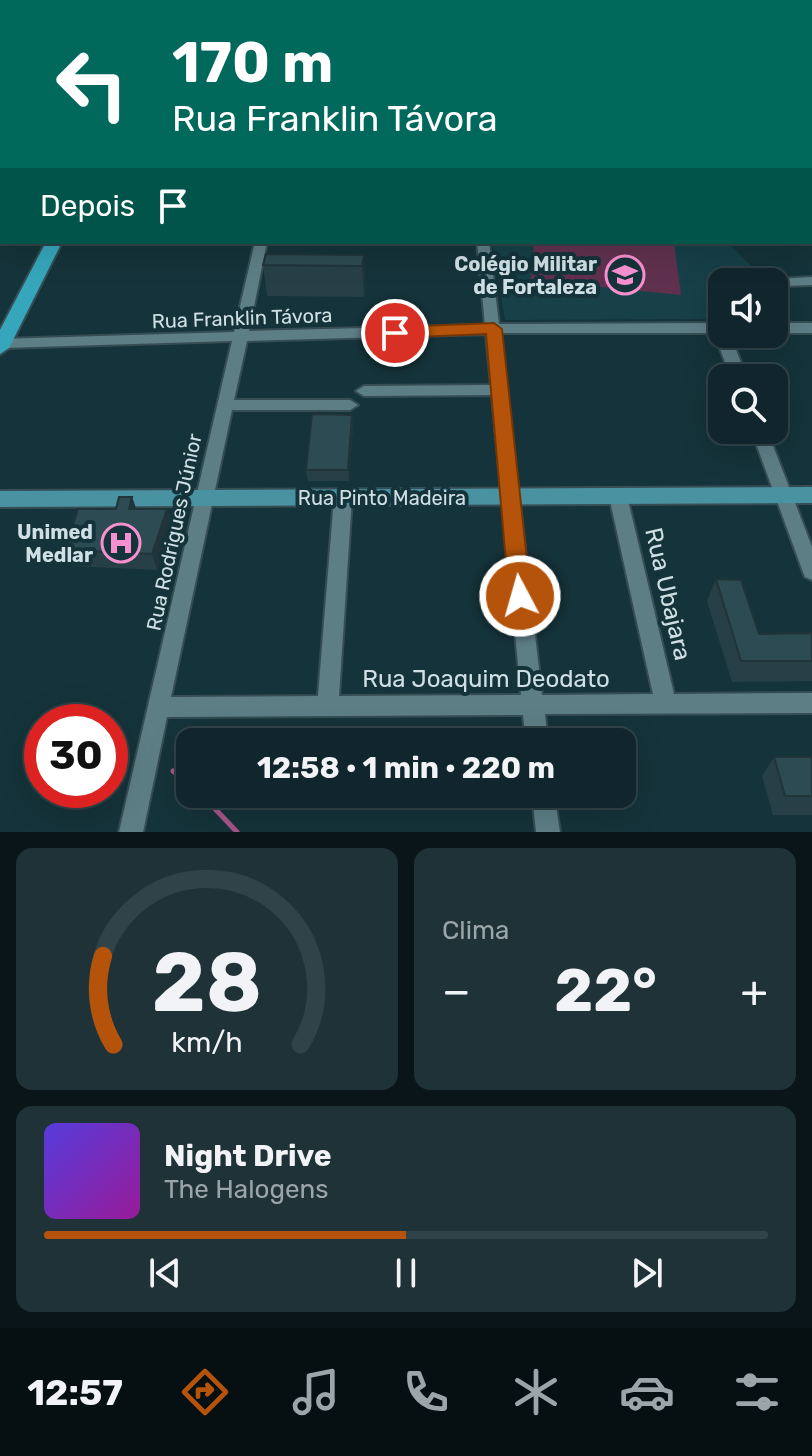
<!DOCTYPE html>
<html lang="pt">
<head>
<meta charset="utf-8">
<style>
	body { margin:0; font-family:Rubik,sans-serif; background:#1e3238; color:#f1f3f6; height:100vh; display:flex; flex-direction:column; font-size:30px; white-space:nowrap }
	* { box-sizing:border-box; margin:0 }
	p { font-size:26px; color:#9ca5a9 }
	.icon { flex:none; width:44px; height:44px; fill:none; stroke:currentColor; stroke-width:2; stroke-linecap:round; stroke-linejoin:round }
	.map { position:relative; height:832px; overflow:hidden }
	.side { display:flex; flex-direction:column; gap:16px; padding:16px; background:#091518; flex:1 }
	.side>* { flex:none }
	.hud { position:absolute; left:0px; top:0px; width:812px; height:244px; box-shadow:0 8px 32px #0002,0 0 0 2px #304348; background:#00695c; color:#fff; overflow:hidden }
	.controls { position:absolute; left:708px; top:268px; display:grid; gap:16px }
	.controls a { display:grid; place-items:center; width:80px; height:80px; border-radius:16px; background:#10262c; box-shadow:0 8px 32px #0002,0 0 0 2px #304348; font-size:40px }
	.speed { position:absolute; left:24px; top:704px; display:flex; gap:16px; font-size:40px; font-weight:700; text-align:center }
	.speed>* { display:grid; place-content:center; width:104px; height:104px; border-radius:50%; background:#10262c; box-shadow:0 8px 32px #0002,0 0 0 2px #304348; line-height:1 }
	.speed .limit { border:12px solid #d22; background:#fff; color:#111 }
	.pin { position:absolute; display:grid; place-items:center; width:68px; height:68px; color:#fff; margin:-34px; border:4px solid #fff; border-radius:50%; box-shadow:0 2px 8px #0007 }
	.me { position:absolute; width:88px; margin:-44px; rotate:354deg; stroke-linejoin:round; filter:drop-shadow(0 0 6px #0008) }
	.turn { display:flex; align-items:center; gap:28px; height:168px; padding:0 40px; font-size:36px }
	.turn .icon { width:104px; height:104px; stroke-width:2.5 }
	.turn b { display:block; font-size:56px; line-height:68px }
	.then { display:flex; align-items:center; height:76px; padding:0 40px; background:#0003; gap:16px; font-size:30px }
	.big { font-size:60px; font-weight:700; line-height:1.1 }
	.side .card { flex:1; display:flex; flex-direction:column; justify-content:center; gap:12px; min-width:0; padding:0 28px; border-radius:16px; background:#1e3238 }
	.side .dial { align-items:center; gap:0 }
	.dial svg { height:208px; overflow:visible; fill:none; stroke:#304348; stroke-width:7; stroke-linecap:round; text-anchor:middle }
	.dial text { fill:#f1f3f6; stroke:none }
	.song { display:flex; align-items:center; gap:24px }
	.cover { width:96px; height:96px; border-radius:12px; background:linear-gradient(135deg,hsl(250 70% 55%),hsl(300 70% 35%)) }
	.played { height:8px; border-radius:4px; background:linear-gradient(90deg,#b45309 50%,#304348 50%) }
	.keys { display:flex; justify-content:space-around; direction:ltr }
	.heat { display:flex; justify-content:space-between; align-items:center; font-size:44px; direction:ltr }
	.side .tiles { flex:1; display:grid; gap:16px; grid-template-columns:1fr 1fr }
	.card:last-child { grid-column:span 2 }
	.trip { position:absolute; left:176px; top:728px; width:460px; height:80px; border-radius:16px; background:#10262c; box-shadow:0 8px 32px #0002,0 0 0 2px #304348; font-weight:700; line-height:80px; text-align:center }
	.dock { display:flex; height:128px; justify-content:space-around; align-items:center; background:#060f12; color:#9ca5a9 }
	.dock .icon { width:56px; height:56px }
	.dock .current { color:#b45309 }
	.dock b { font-size:36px; color:#f1f3f6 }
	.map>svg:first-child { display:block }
</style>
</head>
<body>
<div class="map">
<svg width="812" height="832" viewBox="0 0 812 832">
	<rect width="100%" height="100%" fill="#15333a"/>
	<path fill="#174048" d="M492 242H727L752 267 751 282H722V319L505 320Z"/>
	<path fill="#60314e" d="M534 242 674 243 681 295 531 280Z"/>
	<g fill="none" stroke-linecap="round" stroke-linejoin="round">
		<path stroke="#a85489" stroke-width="5" d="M173 771 190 785
			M201 794 237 832"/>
		<g stroke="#364d54" stroke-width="4">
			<path id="street" d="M317 0H325V2H317Z
				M451 0H459V2H451Z
				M588 0H596L597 2H589Z
				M724 0H732L733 2H725Z
				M810 14 812 15V22L810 21Z
				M2 57V65L0 66V58Z
				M810 120H812V129H810Z
				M255 242H267L249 331 485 325 477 242H489L499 324 722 323V334H730L747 378H731L714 333H500L542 695 653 694 609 496 612 491H624L627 496 674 694 812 693V713L545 714 548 742H526L523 715 167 717 143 832H119L232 341 2 348 0 339 234 332ZM486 334 491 385 364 386 356 391 364 396 492 395 521 695 339 696 352 498 349 493H337L334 498 318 696 171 697 232 410H350L358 405 350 400H234L247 341Z
				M812 277V285L785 286 781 298 774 302V279Z
				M774 323H812V333H774Z
				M751 430H767L812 547V580L805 577 803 572Z
				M532 794H554L560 832H536Z"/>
		</g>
		<g stroke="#364d54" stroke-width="4">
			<path id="secondary" d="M810 7H812V13H810Z
				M0 82H2V90H0Z
				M810 86H812V94H810Z
				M0 193H2V203H0Z
				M812 487V503L0 507V491Z"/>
		</g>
		<g stroke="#364d54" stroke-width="4">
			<path id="primary" d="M46 242H62L9 348 0 354V330Z"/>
		</g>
		<use href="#street" fill="#5e7e86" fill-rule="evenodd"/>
		<use href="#secondary" fill="#4992a1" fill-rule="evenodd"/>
		<use href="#primary" fill="#35a6bb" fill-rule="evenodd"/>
	</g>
	<path fill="#274047" d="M0 0H35V2H2V22H0Z
		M364 255 365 286 364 297 267 296 263 265Z
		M352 415 353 426 349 481H308L306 470Z
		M132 497 136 509H167L171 525 157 570 72 566 65 550Z
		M716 579 759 634 812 633V681L732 682 707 601Z
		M774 757H812V815H773L762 776Z"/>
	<path fill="#203439" d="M20 0H35V2H20Z
		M364 255 365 286 364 297 362 266Z
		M352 415 353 426 349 481 348 470Z
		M132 497 138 514 129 509Z
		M167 509 171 525 157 570 152 554Z"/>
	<path fill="#2d4b52" stroke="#203439" stroke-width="2" d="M266 254 364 255 362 266 263 265Z
		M312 414 352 415 348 470H306Z
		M119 497H132L129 509H167L152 554 65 550 78 509H116Z
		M716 579 741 580 759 634 812 633V661H741Z
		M774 757H812V796H785Z"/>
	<path fill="#b45309" stroke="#753606" stroke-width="2" d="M494 323 502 329 531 596 528 602H512L509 596 486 334 395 338 386 333 395 327Z"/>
	<defs>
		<g id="school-ring" transform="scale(2)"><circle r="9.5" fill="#15333a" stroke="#f790cf" stroke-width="1.5"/><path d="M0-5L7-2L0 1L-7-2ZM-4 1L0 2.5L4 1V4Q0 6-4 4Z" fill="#f790cf"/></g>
		<g id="hospital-ring" transform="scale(2)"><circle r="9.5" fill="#15333a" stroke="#f790cf" stroke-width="1.5"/><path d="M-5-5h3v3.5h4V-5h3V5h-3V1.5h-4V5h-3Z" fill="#f790cf"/></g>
	</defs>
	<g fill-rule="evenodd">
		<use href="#school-ring" x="625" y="275"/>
		<use href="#hospital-ring" x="121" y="543"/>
	</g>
	<g text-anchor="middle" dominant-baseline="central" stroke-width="8" stroke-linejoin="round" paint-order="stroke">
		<g font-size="20" font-weight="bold" fill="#cfe0e4" stroke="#15333a" text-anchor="end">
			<text x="597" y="264">Colégio Militar<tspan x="597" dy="23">de Fortaleza</tspan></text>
			<text x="93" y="532">Unimed<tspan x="93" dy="23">Medlar</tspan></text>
		</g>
		<g font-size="20" fill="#cfe0e4" stroke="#15333a">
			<text transform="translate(242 318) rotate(-2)">Rua Franklin Távora</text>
			<text x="382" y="498">Rua Pinto Madeira</text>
			<text transform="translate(174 532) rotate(-78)">Rua Rodrigues Júnior</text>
		</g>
		<g font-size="24" fill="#cfe0e4" stroke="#15333a">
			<text transform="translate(668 594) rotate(77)">Rua Ubajara</text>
			<text x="486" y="679">Rua Joaquim Deodato</text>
		</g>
	</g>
</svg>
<div class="controls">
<a><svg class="icon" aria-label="sound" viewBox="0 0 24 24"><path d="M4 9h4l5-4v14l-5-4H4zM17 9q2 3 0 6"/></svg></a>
<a><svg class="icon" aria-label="search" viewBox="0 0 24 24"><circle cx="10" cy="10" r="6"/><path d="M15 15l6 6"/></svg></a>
</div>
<div class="speed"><div class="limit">30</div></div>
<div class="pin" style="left:395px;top:333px;background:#d93025"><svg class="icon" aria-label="arrive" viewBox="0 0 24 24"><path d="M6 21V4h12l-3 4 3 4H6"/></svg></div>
<svg class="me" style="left:520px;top:596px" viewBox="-20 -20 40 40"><circle r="17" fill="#b45309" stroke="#fff" stroke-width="3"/><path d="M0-11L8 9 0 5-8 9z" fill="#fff"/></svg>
<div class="trip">12:58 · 1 min · 220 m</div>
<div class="hud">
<div class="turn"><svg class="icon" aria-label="left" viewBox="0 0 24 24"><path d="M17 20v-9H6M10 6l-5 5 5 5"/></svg><div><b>170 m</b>Rua Franklin Távora</div></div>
<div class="then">Depois<svg class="icon" aria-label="arrive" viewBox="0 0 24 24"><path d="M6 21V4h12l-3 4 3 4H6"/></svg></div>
</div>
</div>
<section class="side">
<div class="tiles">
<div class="card dial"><svg viewBox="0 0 100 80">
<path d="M14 69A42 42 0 1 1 86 69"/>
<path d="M14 69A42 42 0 0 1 10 35" stroke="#b45309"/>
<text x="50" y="56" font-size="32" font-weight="700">28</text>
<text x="50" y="72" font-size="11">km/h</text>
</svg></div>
<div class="card"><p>Clima</p>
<div class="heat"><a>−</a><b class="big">22°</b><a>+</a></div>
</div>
<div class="card">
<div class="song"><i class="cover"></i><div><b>Night Drive</b><p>The Halogens</p></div></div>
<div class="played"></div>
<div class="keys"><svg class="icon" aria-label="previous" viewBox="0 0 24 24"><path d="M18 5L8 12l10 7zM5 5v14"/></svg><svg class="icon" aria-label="pause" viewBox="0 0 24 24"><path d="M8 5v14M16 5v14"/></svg><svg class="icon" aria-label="next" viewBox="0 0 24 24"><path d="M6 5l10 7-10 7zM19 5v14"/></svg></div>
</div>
</div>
</section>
<nav class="dock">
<b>12:57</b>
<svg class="icon current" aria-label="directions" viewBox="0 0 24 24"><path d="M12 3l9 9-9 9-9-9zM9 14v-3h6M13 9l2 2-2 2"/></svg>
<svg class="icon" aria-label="music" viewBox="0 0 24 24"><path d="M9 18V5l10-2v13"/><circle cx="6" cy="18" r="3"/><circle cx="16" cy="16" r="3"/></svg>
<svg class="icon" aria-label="phone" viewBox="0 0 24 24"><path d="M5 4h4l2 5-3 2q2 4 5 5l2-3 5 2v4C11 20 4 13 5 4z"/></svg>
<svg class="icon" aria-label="climate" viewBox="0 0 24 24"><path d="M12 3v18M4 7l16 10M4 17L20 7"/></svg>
<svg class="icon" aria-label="car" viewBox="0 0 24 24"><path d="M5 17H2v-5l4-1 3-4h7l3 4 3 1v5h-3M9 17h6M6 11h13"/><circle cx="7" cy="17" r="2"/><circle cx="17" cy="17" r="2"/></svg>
<svg class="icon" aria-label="filters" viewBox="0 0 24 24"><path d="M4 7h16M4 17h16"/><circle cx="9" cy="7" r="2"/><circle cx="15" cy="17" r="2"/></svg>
</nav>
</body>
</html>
